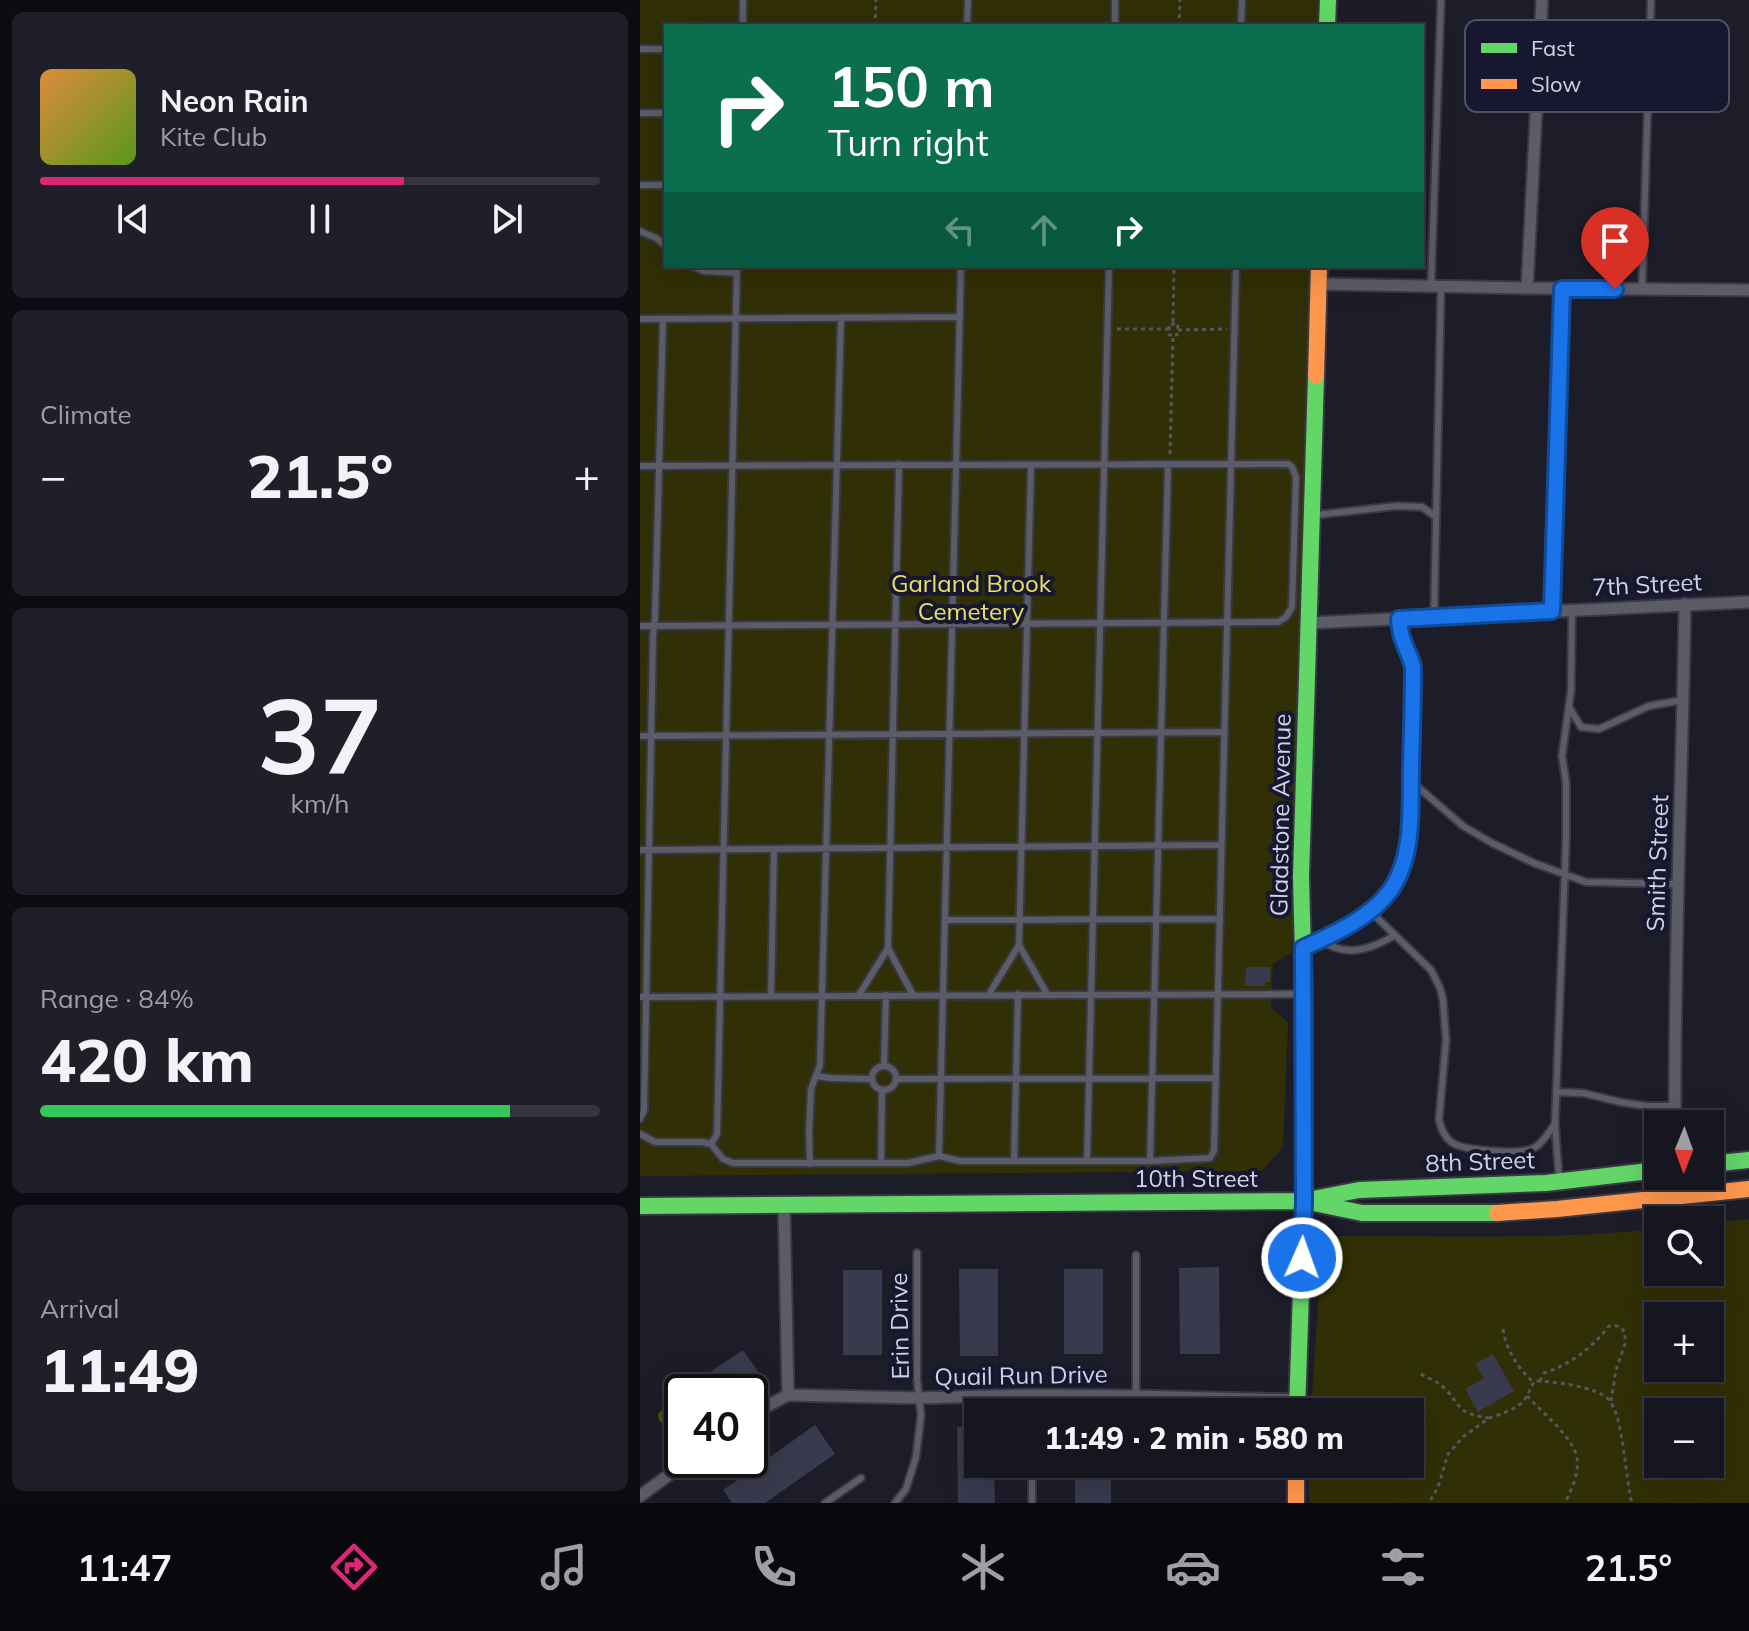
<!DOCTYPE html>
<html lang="en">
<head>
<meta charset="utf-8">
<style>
	body { margin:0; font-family:Mulish,sans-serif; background:#1f1f29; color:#f1f3f6; height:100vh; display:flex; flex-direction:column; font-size:30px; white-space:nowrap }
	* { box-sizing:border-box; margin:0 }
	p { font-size:26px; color:#9e9fa5 }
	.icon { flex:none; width:44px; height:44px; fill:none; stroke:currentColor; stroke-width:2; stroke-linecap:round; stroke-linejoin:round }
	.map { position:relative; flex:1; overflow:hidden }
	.drawer { display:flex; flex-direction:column; gap:12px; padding:12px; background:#0c0c12; width:640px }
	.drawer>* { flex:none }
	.banner { position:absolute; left:24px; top:24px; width:760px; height:244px; border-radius:0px; box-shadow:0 8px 32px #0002,0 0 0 2px #35353e; background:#0b6e4f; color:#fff; overflow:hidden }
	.needle { width:52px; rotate:181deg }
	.buttons { position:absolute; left:1004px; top:1110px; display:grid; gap:16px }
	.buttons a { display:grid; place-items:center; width:80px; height:80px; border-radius:0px; background:#161620; box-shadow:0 8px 32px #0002,0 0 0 2px #35353e; font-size:40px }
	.speed { position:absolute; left:24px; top:1374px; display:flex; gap:16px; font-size:40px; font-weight:700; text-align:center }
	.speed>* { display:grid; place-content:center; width:104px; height:104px; border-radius:50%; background:#161620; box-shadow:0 8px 32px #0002,0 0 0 2px #35353e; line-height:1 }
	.speed .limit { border:4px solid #111; border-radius:12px; background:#fff; color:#111 }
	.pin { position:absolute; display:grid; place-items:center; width:68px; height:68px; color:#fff; margin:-82px -34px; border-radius:50% 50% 50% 0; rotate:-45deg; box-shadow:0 0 8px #0007 }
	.pin .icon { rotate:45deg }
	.me { position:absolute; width:88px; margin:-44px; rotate:2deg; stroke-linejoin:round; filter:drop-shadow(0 0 6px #0008) }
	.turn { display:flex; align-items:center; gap:28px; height:168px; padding:0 32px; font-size:36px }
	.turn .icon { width:104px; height:104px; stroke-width:2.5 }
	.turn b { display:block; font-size:56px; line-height:68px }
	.lanes { display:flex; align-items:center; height:76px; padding:0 32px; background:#0003; justify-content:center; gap:40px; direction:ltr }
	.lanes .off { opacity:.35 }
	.big { font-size:60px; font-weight:800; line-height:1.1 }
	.drawer .card { flex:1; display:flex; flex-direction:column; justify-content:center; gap:12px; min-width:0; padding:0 28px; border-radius:12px; background:#1f1f29 }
	.drawer .dial { align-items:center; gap:0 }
	.dial b { font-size:104px; line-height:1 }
	.song { display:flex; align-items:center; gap:24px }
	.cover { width:96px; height:96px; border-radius:12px; background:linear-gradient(135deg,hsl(30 70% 55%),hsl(90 70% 35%)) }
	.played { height:8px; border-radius:4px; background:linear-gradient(90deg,#db2777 65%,#35353e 65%) }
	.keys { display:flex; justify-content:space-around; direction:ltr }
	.heat { display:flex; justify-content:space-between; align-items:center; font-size:44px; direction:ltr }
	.charge { height:12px; border-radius:6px; background:linear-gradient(90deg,#34c759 84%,#35353e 0) }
	.trip { position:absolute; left:324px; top:1398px; width:460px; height:80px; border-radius:0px; background:#161620; box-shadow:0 8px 32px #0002,0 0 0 2px #35353e; font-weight:800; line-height:80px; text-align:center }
	.dock { display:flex; height:128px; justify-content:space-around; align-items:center; background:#09090d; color:#9e9fa5 }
	.dock .icon { width:56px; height:56px }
	.dock .on { color:#db2777 }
	.dock b { font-size:36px; color:#f1f3f6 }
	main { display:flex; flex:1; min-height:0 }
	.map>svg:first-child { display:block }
</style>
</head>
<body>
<main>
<section class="drawer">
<div class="card">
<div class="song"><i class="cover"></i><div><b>Neon Rain</b><p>Kite Club</p></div></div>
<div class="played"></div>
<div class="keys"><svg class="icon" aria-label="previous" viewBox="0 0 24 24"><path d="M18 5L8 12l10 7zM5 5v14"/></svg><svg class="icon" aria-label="pause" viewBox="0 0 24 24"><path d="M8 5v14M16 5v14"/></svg><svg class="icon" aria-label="next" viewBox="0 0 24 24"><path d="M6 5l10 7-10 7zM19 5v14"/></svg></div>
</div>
<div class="card"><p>Climate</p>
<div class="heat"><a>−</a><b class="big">21.5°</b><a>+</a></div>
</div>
<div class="card dial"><b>37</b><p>km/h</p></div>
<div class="card"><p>Range · 84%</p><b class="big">420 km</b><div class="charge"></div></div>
<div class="card"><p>Arrival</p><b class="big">11:49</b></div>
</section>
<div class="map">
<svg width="1109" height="1503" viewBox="0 0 1109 1503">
	<rect width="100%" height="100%" fill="#1d1d2a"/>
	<path fill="#312f06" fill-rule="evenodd" d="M0 0H679V26H26V266H670L652 952 633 964 631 1008 648 1022 643 1147 622 1171 0 1176Z
		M1109 1219V1503H669V1464H770V1412H671L679 1290 688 1240 700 1236C806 1236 912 1240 1018 1229V1272H1070V1223ZM1018 1316H1070V1368H1018ZM1018 1412H1070V1464H1018Z"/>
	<path fill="#555206" d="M42 1402V1425H24L19 1420 18 1414 24 1408 34 1407Z"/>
	<path fill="#3a3a4e" d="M606 967H630V982H625V986H605Z
		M579 1267 580 1354H540L539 1268Z
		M319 1269H358V1356H320Z
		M424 1269H463V1354H424Z
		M203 1270H242V1355H203Z
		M103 1350 122 1377 100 1392H53L71 1380 67 1374Z
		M853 1354 874 1391 838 1412 825 1389 844 1378 835 1364Z
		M175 1425 195 1454 125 1503H92L83 1490Z
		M317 1427H338V1464H354L355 1503H318Z
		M435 1464H471V1503H435Z"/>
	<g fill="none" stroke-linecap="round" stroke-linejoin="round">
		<g stroke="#393944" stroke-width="10">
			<path id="lane" d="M103 26V0
				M327 26 328 0
				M475 26V0
				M601 26 602 0
				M0 49H26
				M0 113H26
				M0 185H26
				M0 231 16 238 26 246
				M52 266 64 271 97 273
				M791 286 801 0
				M1002 289 1011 0
				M0 319 320 317
				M0 466 648 464 652 467 656 477 652 607 646 617 638 622 0 626
				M675 515 757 506 782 507 796 517
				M794 617 801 287
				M929 707 941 727 959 729 1009 706 1043 700
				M0 736 584 732
				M771 781 823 826 852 843 894 863 946 882 1038 884
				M0 850 581 845
				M729 910 791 970 800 988 803 1000 806 1040 799 1120C801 1129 804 1136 811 1142 824 1151 880 1155 894 1148 903 1143 909 1132 915 1124
				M305 920 580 919
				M681 940C705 958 731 950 755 935
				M379 945 407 994
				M666 946C695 933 735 915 752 888 775 852 770 806 771 766 772 733 772 700 773 667 771 657 766 650 763 640 760 633 760 626 759 619
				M248 948 273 995
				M349 994 379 945 391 465
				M219 995 248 948 259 464
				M131 996 134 849
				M0 997 664 994
				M244 1065 246 995
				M232 1078a12 12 0 1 1 24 0a12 12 0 1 1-24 0Z
				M177 1076 190 1078 230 1079
				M257 1079 576 1078
				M916 1092 943 1093 980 1102 1006 1106H1035
				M0 1119 4 1111 13 636 15 618 23 319
				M0 1134 15 1142H62L71 1144 83 1159 93 1163H268L299 1156 320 1161H510L570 1158 574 1151 596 266
				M71 1144 77 1134 97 266
				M299 1156 321 266
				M374 1161 378 994
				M447 1161 469 266
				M510 1161 528 466
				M241 1163 242 1091
				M170 1164 169 1133 171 1089 180 1065 201 318
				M919 1178 915 1124 926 841V783L922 756 931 691 932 610
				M496 1255V1396
				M391 1395V1412
				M661 1400 769 1406
				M392 1464V1503
				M185 1503 221 1478
				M255 1503 266 1489 276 1457 281 1415 277 1379V1253"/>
		</g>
		<g stroke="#393944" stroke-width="15">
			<path id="street" d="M678 284 887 288 1109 290
				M887 288 902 0
				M912 611 922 289
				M668 623 1109 602
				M1035 1124C1034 951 1042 777 1045 604
				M144 1204 148 1395
				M110 1415 148 1395 279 1398 391 1395 496 1396 657 1400
				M0 1496 49 1460"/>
		</g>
		<g stroke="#393944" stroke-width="20">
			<path id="fast" d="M687 26 688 0
				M1070 1164 1109 1160
				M673 1199 719 1190 906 1183 1018 1170
				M0 1206 664 1201 722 1213H857
				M657 1412 664 1201V994L661 877 676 376"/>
		</g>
		<g stroke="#393944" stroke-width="20">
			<path id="slow" d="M676 376 679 266
				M857 1213 917 1209 1109 1189
				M656 1464V1503"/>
		</g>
		<path stroke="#555660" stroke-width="3" stroke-dasharray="4 4" stroke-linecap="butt" d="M235 26 236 0
			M539 26 540 0
			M533 322 534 266
			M477 329H529
			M538 330 587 329
			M530 454 533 335H529V324H538L537 335H533
			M863 1329C866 1350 878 1368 893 1382
			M781 1374C786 1377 793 1380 798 1383 823 1402 811 1413 849 1418L823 1437 808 1454 798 1487 789 1503
			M900 1381 904 1373C931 1364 952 1348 969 1326H979L985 1332V1344L976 1370 971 1401
			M887 1396C902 1412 929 1434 936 1454 941 1469 932 1489 925 1503
			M849 1418C861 1414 878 1409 885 1399 890 1392 890 1387 895 1381 911 1381 958 1387 968 1399 984 1415 985 1479 992 1503"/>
		<use href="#lane" stroke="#5b5c67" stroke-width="6"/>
		<use href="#street" stroke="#5b5c67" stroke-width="11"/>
		<use href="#fast" stroke="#63d668" stroke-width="16"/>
		<use href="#slow" stroke="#ff974d" stroke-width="16"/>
	</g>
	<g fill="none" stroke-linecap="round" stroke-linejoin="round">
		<g stroke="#114b97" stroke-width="20">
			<path id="route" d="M662 1258 664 1201 663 948C693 934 729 919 750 891 775 856 770 807 771 766 772 733 773 700 773 667 771 657 766 650 763 640 760 633 760 626 759 619L912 611 922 289H975"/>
		</g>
		<use href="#route" stroke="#1a73e8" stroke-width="14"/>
	</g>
	<g text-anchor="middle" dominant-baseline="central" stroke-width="8" stroke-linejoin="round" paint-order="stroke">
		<g font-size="24" fill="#e6e162" stroke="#171830">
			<text x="331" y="583">Garland Brook<tspan x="331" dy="28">Cemetery</tspan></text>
		</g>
		<g font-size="24" fill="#d0d2e3" stroke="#171830">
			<text transform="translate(1007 584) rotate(-3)">7th Street</text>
			<text transform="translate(640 815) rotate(-89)">Gladstone Avenue</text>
			<text transform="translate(1017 863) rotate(-88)">Smith Street</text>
			<text transform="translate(840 1161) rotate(-2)">8th Street</text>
			<text x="556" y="1178">10th Street</text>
			<text transform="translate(259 1326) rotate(-91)">Erin Drive</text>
			<text transform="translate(381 1375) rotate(-1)">Quail Run Drive</text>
		</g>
	</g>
	<rect x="825" y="20" width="264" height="92" rx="12" fill="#171830" stroke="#4e5066" stroke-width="2"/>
	<rect x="841" y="43" width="36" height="10" fill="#63d668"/>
	<rect x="841" y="79" width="36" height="10" fill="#ff974d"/>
	<g font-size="22" fill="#d0d2e3">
		<text x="891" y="56">Fast</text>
		<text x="891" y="92">Slow</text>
	</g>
</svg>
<div class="buttons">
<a><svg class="needle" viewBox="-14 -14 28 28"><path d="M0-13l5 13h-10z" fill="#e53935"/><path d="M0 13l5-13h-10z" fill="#9e9fa5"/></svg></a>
<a><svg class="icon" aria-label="search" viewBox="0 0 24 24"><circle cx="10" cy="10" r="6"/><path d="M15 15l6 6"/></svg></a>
<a>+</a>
<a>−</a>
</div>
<div class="speed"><div class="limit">40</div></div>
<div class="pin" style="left:975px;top:289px;background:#d93025"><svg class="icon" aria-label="arrive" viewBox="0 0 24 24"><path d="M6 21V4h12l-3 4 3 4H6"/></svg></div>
<svg class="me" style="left:662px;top:1258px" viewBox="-20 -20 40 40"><circle r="17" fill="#1a73e8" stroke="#fff" stroke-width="3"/><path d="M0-11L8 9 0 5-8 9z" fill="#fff"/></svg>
<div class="trip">11:49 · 2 min · 580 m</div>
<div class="banner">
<div class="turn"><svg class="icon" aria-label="right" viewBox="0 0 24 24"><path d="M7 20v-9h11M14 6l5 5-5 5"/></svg><div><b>150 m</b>Turn right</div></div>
<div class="lanes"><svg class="icon off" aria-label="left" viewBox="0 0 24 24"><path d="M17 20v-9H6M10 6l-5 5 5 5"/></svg><svg class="icon off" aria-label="ahead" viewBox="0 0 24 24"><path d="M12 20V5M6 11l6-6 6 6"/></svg><svg class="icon" aria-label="right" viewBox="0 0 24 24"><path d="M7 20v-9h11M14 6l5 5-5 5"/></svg></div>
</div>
</div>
</main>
<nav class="dock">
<b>11:47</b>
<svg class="icon on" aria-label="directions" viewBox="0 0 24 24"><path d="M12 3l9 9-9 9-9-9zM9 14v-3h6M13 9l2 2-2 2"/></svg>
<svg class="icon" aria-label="music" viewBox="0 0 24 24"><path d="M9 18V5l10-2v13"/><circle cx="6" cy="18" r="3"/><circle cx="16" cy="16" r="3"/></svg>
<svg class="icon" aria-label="phone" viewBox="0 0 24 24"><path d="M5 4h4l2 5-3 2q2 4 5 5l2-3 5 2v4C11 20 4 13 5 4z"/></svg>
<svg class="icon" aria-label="climate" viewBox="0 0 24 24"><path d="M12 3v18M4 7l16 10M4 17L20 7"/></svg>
<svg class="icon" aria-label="car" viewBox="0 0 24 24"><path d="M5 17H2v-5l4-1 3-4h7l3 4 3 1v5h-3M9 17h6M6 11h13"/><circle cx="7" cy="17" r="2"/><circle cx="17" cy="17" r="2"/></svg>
<svg class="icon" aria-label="filters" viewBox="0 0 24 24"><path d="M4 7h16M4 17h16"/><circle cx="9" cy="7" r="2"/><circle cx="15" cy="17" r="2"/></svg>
<b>21.5°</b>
</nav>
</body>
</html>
